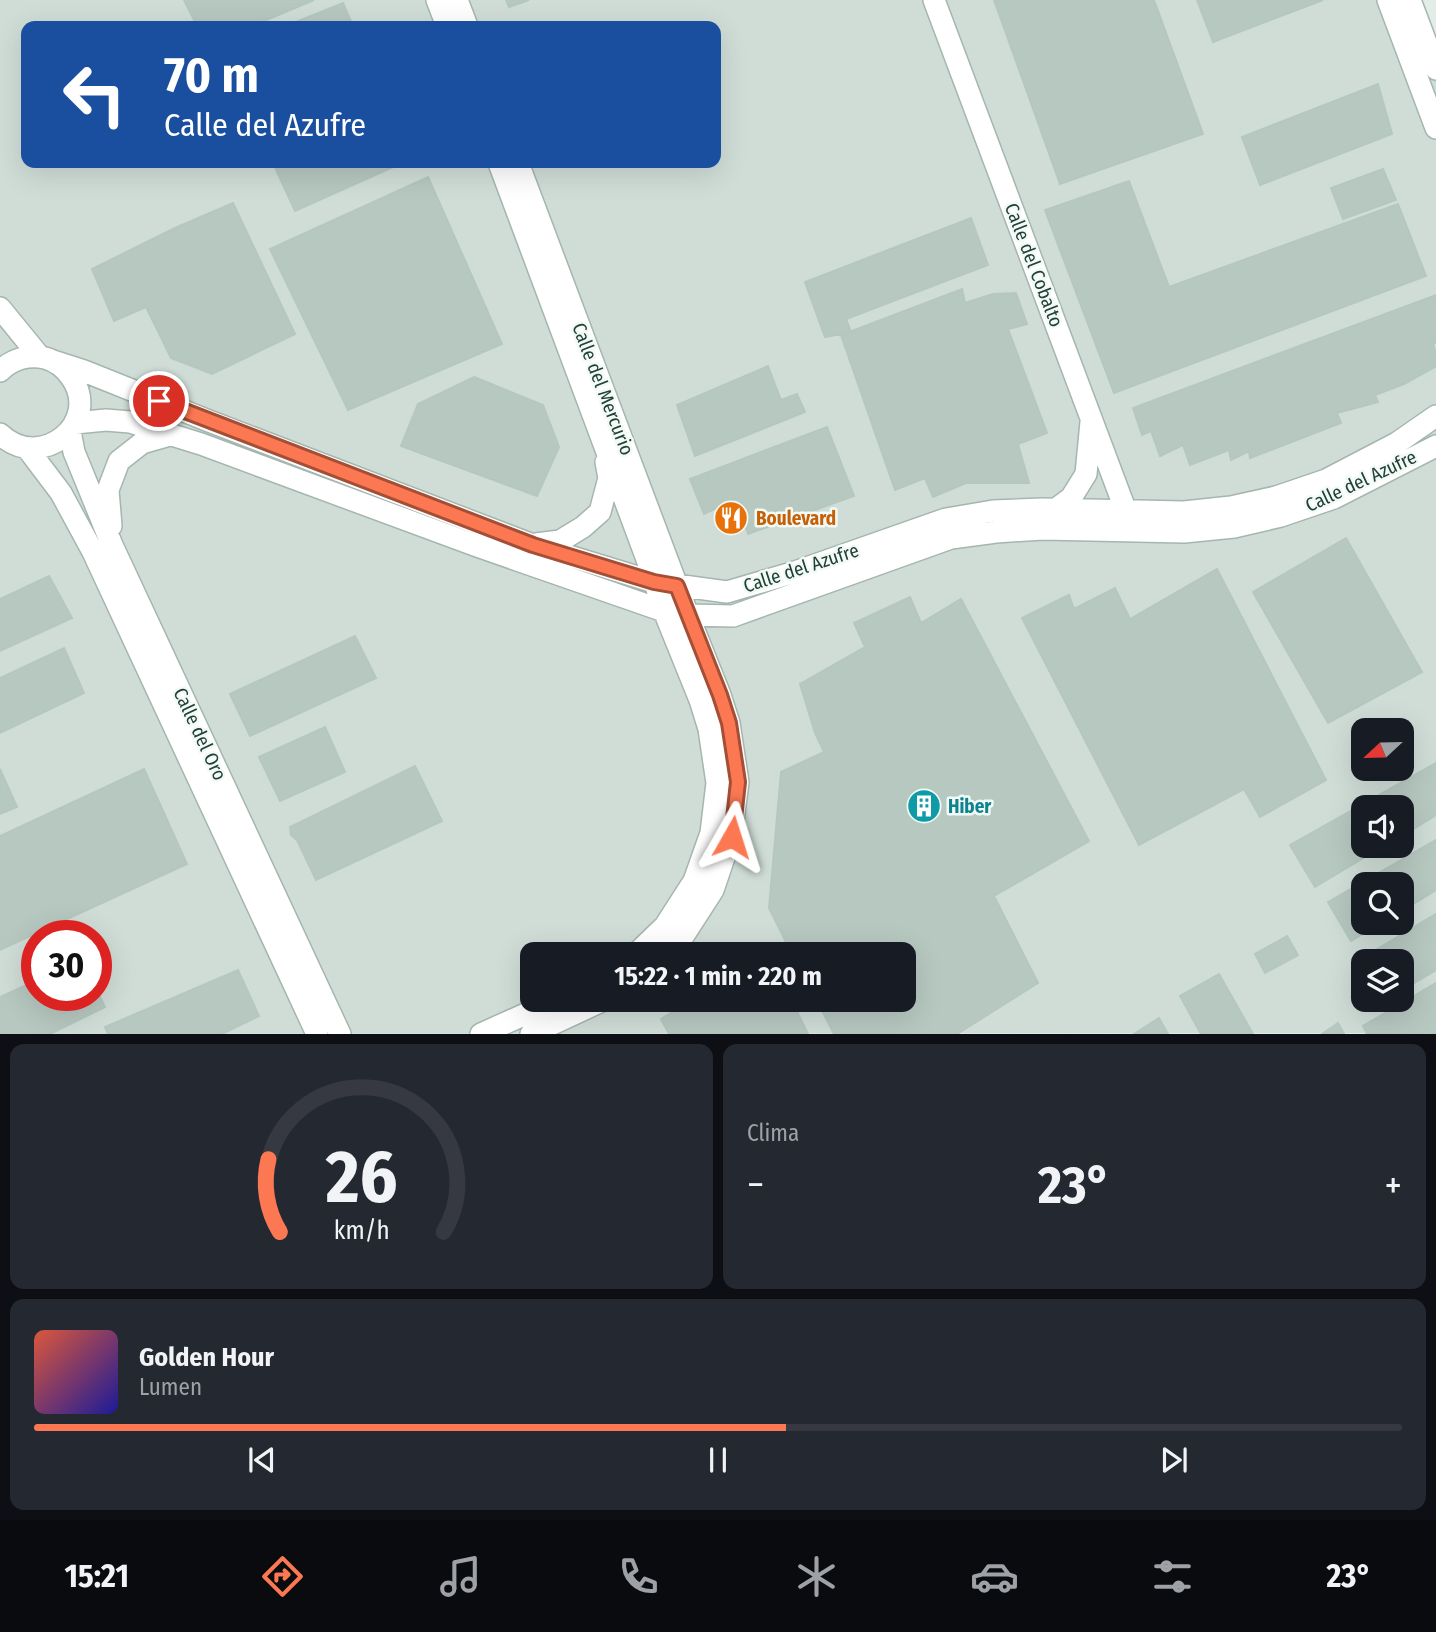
<!DOCTYPE html>
<html lang="es">
<head>
<meta charset="utf-8">
<style>
	body { margin:0; font-family:"Fira Sans Condensed",sans-serif; background:#242831; color:#f1f3f6; height:100vh; display:flex; flex-direction:column; font-size:26px; white-space:nowrap }
	* { box-sizing:border-box; margin:0 }
	p { font-size:23px; color:#9ea1a6 }
	.icon { flex:none; width:38px; height:38px; fill:none; stroke:currentColor; stroke-width:2; stroke-linecap:round; stroke-linejoin:round }
	.map { position:relative; height:1034px; overflow:hidden }
	.side { display:flex; flex-direction:column; gap:10px; padding:10px; background:#0d0f14; flex:1 }
	.side>* { flex:none }
	.banner { position:absolute; left:21px; top:21px; width:700px; height:147px; border-radius:14px; box-shadow:0 7px 28px #0002; background:#1a4fa0; color:#fff; overflow:hidden }
	.needle { width:46px; rotate:248deg }
	.tools { position:absolute; left:1351px; top:718px; display:grid; gap:14px }
	.tools a { display:grid; place-items:center; width:63px; height:63px; border-radius:14px; background:#171b24; box-shadow:0 7px 28px #0002; font-size:35px }
	.speed { position:absolute; left:21px; top:920px; display:flex; gap:14px; font-size:35px; font-weight:700; text-align:center }
	.speed>* { display:grid; place-content:center; width:91px; height:91px; border-radius:50%; background:#171b24; box-shadow:0 7px 28px #0002; line-height:1 }
	.speed .limit { border:10px solid #d22; background:#fff; color:#111 }
	.pin { position:absolute; display:grid; place-items:center; width:60px; height:60px; color:#fff; margin:-30px; border:4px solid #fff; border-radius:50%; box-shadow:0 2px 7px #0007 }
	.me { position:absolute; width:77px; margin:-38px; rotate:6deg; stroke-linejoin:round; filter:drop-shadow(0 0 5px #0008) }
	.turn { display:flex; align-items:center; gap:24px; height:147px; padding:0 28px; font-size:32px }
	.turn .icon { width:91px; height:91px; stroke-width:2.5 }
	.turn b { display:block; font-size:49px; line-height:60px }
	.big { font-size:52px; font-weight:700; line-height:1.1 }
	.side .card { flex:1; display:flex; flex-direction:column; justify-content:center; gap:10px; min-width:0; padding:0 24px; border-radius:14px; background:#242831 }
	.side .dial { align-items:center; gap:0 }
	.dial svg { height:182px; overflow:visible; fill:none; stroke:#363941; stroke-width:7; stroke-linecap:round; text-anchor:middle }
	.dial text { fill:#f1f3f6; stroke:none }
	.song { display:flex; align-items:center; gap:21px }
	.cover { width:84px; height:84px; border-radius:10px; background:linear-gradient(135deg,hsl(10 70% 55%),hsl(240 70% 35%)) }
	.played { height:7px; border-radius:4px; background:linear-gradient(90deg,#fb7852 55%,#363941 55%) }
	.keys { display:flex; justify-content:space-around; direction:ltr }
	.heat { display:flex; justify-content:space-between; align-items:center; font-size:38px; direction:ltr }
	.side .tiles { flex:1; display:grid; gap:10px; grid-template-columns:1fr 1fr }
	.card:last-child { grid-column:span 2 }
	.trip { position:absolute; left:520px; top:942px; width:396px; height:70px; border-radius:14px; background:#171b24; box-shadow:0 7px 28px #0002; font-weight:700; line-height:70px; text-align:center }
	.tabs { display:flex; height:112px; justify-content:space-around; align-items:center; background:#090b0e; color:#9ea1a6 }
	.tabs .icon { width:49px; height:49px }
	.tabs .selected { color:#fb7852 }
	.tabs b { font-size:32px; color:#f1f3f6 }
	.map>svg:first-child { display:block }
</style>
</head>
<body>
<div class="map">
<svg width="1436" height="1034" viewBox="0 0 1436 1034">
	<rect width="100%" height="100%" fill="#e2ede8"/>
	<path fill="#d0ddd7" fill-rule="evenodd" d="M0 0H1408L1436 76V1033L0 1034ZM26 26H716V163H26ZM1363 730H1402V768H1363ZM1363 807H1402V845H1363ZM1363 884H1402V922H1363ZM37 936H96V996H37ZM532 954H903V999H532ZM1363 961H1402V999H1363Z"/>
	<path fill="#b7c8c1" stroke="#b4c8bf" stroke-width="2" d="M184 0H314L252 26H197Z
		M506 0H529L509 7Z
		M994 0H1154L1203 134 1060 184Z
		M1197 0H1323L1213 42Z
		M343 3 353 26H286Z
		M1378 84 1392 134 1260 185 1242 137Z
		M273 163H402L295 211Z
		M1383 169 1396 200 1343 219 1331 188Z
		M428 177 502 344 348 410 270 249Z
		M1129 181 1169 287 1398 204 1426 276 1114 393 1045 210Z
		M233 203 295 334 212 374 171 358 146 307 114 321 92 269 175 228Z
		M971 218 988 265 846 319 851 332 825 337 805 282Z
		M962 289 965 303 993 294 1016 293 1027 324 1008 329 1047 433 1018 444 1029 483H966L933 497 925 478 895 490 841 335Z
		M1436 295V343L1433 344 1436 353 1435 367 1404 384 1375 395 1378 402 1337 413 1341 423 1250 458 1249 451 1231 460 1229 450 1190 465 1183 445 1160 456 1151 431 1142 435 1133 408Z
		M768 366 781 400 797 394 805 412 695 456 677 405Z
		M474 377 543 405 559 447 537 496 401 446 418 404Z
		M827 427 854 496 748 534 736 499 704 514 690 479Z
		M1346 538 1422 672 1328 723 1253 592Z
		M1217 569 1326 780 1260 817 1244 789 1139 845 1022 618 1069 595 1074 609 1115 588 1130 619Z
		M49 576 72 618 0 651V599Z
		M910 597 921 623 961 599 1089 841 994 896 1038 983 957 1034H834L816 999H903V954H792L769 908 781 772 824 752 815 733 800 684 865 647 854 623Z
		M355 636 376 678 250 736 230 694Z
		M64 648 84 693 0 733V678Z
		M325 727 345 772 280 801 259 757Z
		M1436 763V815L1402 836V807H1363V845H1385L1315 887 1290 845Z
		M415 766 442 821 316 880 297 840 291 835 290 827Z
		M0 769 17 807 0 814Z
		M144 769 187 864 0 950V836Z
		M1436 840V890L1402 911V884H1363V922H1382L1351 941 1328 902Z
		M1436 914V970L1402 990V961H1363V979L1354 963Z
		M1287 936 1298 955 1265 973 1255 954Z
		M238 970 259 1016 222 1034H108L105 1027Z
		M1219 974 1253 1034H1201L1180 996Z
		M37 980V996H96V989L105 1007 50 1034H0V997Z
		M1436 983V1034H1367L1363 1026Z
		M694 999H791L808 1034H669L661 1019Z
		M1159 1018 1168 1034H1134Z
		M1338 1023 1344 1034H1322Z"/>
	<g fill="none" stroke-linecap="round" stroke-linejoin="round">
		<g stroke="#a4b6af" stroke-width="24">
			<path id="minor" d="M437 0 447 26
				M457 0 467 26
				M934 0 1130 522
				M1388 0 1436 128
				M1410 0 1436 69
				M499 163 651 570 664 611 700 700 709 729 717 783 711 833 694 881 665 926 636 954
				M518 163 688 615 720 695 729 723 738 782 731 837 713 890 682 938 666 954
				M0 308 40 357
				M53 361 84 371 209 421 533 545 654 582 727 592 795 572 946 519 993 511 1042 509 1184 512 1231 507 1276 497 1326 480 1397 443 1436 416
				M0 371C12 359 29 354 45 358 56 361 64 367 71 377 103 422 41 473 0 434
				M75 423 106 420 130 422 201 444 477 546 664 611 688 615 733 616 951 538 996 532 1043 529 1184 532 1234 527 1281 516 1334 498 1436 446
				M70 431 74 452 112 545 340 1034
				M27 448 61 493 93 552 317 1034
				M1056 509 1071 498 1086 474 1091 422
				M111 526 108 490 119 461 142 443 170 435
				M536 544 560 541 583 527 600 512 609 478 606 462
				M481 1034 559 999
				M531 1034 606 999"/>
		</g>
		<use href="#minor" stroke="#fff" stroke-width="21"/>
	</g>
	<g fill="none" stroke-linecap="round" stroke-linejoin="round">
		<g stroke="#a34e35" stroke-width="18">
			<path id="route" d="M159 401 533 545 654 582 677 586 720 695 729 723 738 782 732 837"/>
		</g>
		<use href="#route" stroke="#fb7852" stroke-width="12"/>
	</g>
	<defs>
		<g id="restaurant-disc" transform="scale(1.75)"><circle r="9.5" fill="#e8710a" stroke="#f3faf6"/><path d="M-5-6h1v4h1v-4h1v4h1v-4h1v5L-1.5 .5V6h-2V.5L-5-1ZM5-6V6H3V1.5H1.5Q1.5-4 5-6Z" fill="#fff"/></g>
		<g id="building-disc" transform="scale(1.75)"><circle r="9.5" fill="#0f9aa8" stroke="#f3faf6"/><path d="M-4-6H4V6H1V3H-1V6H-4ZM-2.5-4.3h1.7v1.8h-1.7ZM.8-4.3h1.7v1.8H.8ZM-2.5-1h1.7V.8h-1.7ZM.8-1h1.7V.8H.8Z" fill="#fff"/></g>
	</defs>
	<g fill-rule="evenodd">
		<use href="#restaurant-disc" x="731" y="518"/>
		<use href="#building-disc" x="924" y="806"/>
	</g>
	<g text-anchor="middle" dominant-baseline="central" stroke-width="5" stroke-linejoin="round" paint-order="stroke">
		<g font-size="19" fill="#214037" stroke="#f3faf6">
			<text transform="translate(1034 265) rotate(69)">Calle del Cobalto</text>
			<text transform="translate(603 389) rotate(69)">Calle del Mercurio</text>
			<text transform="translate(1361 481) rotate(-25)">Calle del Azufre</text>
			<text transform="translate(801 568) rotate(-18)">Calle del Azufre</text>
			<text transform="translate(200 734) rotate(65)">Calle del Oro</text>
		</g>
		<g font-size="19" font-weight="bold" fill="#c56008" stroke="#f3faf6" text-anchor="start">
			<text x="756" y="518">Boulevard</text>
		</g>
		<g font-size="19" font-weight="bold" fill="#0d838f" stroke="#f3faf6" text-anchor="start">
			<text x="948" y="806">Hiber</text>
		</g>
	</g>
</svg>
<div class="tools">
<a><svg class="needle" viewBox="-14 -14 28 28"><path d="M0-13l5 13h-10z" fill="#e53935"/><path d="M0 13l5-13h-10z" fill="#9ea1a6"/></svg></a>
<a><svg class="icon" aria-label="sound" viewBox="0 0 24 24"><path d="M4 9h4l5-4v14l-5-4H4zM17 9q2 3 0 6"/></svg></a>
<a><svg class="icon" aria-label="search" viewBox="0 0 24 24"><circle cx="10" cy="10" r="6"/><path d="M15 15l6 6"/></svg></a>
<a><svg class="icon" aria-label="layers" viewBox="0 0 24 24"><path d="M12 4l9 5-9 5-9-5zM3 14l9 5 9-5"/></svg></a>
</div>
<div class="speed"><div class="limit">30</div></div>
<div class="pin" style="left:159px;top:401px;background:#d93025"><svg class="icon" aria-label="arrive" viewBox="0 0 24 24"><path d="M6 21V4h12l-3 4 3 4H6"/></svg></div>
<svg class="me" style="left:732px;top:837px" viewBox="-20 -20 40 40"><path d="M0-17L14 15 0 8-14 15z" fill="#fb7852" stroke="#fff" stroke-width="4"/></svg>
<div class="trip">15:22 · 1 min · 220 m</div>
<div class="banner">
<div class="turn"><svg class="icon" aria-label="left" viewBox="0 0 24 24"><path d="M17 20v-9H6M10 6l-5 5 5 5"/></svg><div><b>70 m</b>Calle del Azufre</div></div>
</div>
</div>
<section class="side">
<div class="tiles">
<div class="card dial"><svg viewBox="0 0 100 80">
<path d="M14 69A42 42 0 1 1 86 69"/>
<path d="M14 69A42 42 0 0 1 9 37" stroke="#fb7852"/>
<text x="50" y="56" font-size="32" font-weight="700">26</text>
<text x="50" y="72" font-size="11">km/h</text>
</svg></div>
<div class="card"><p>Clima</p>
<div class="heat"><a>−</a><b class="big">23°</b><a>+</a></div>
</div>
<div class="card">
<div class="song"><i class="cover"></i><div><b>Golden Hour</b><p>Lumen</p></div></div>
<div class="played"></div>
<div class="keys"><svg class="icon" aria-label="previous" viewBox="0 0 24 24"><path d="M18 5L8 12l10 7zM5 5v14"/></svg><svg class="icon" aria-label="pause" viewBox="0 0 24 24"><path d="M8 5v14M16 5v14"/></svg><svg class="icon" aria-label="next" viewBox="0 0 24 24"><path d="M6 5l10 7-10 7zM19 5v14"/></svg></div>
</div>
</div>
</section>
<nav class="tabs">
<b>15:21</b>
<svg class="icon selected" aria-label="directions" viewBox="0 0 24 24"><path d="M12 3l9 9-9 9-9-9zM9 14v-3h6M13 9l2 2-2 2"/></svg>
<svg class="icon" aria-label="music" viewBox="0 0 24 24"><path d="M9 18V5l10-2v13"/><circle cx="6" cy="18" r="3"/><circle cx="16" cy="16" r="3"/></svg>
<svg class="icon" aria-label="phone" viewBox="0 0 24 24"><path d="M5 4h4l2 5-3 2q2 4 5 5l2-3 5 2v4C11 20 4 13 5 4z"/></svg>
<svg class="icon" aria-label="climate" viewBox="0 0 24 24"><path d="M12 3v18M4 7l16 10M4 17L20 7"/></svg>
<svg class="icon" aria-label="car" viewBox="0 0 24 24"><path d="M5 17H2v-5l4-1 3-4h7l3 4 3 1v5h-3M9 17h6M6 11h13"/><circle cx="7" cy="17" r="2"/><circle cx="17" cy="17" r="2"/></svg>
<svg class="icon" aria-label="filters" viewBox="0 0 24 24"><path d="M4 7h16M4 17h16"/><circle cx="9" cy="7" r="2"/><circle cx="15" cy="17" r="2"/></svg>
<b>23°</b>
</nav>
</body>
</html>
